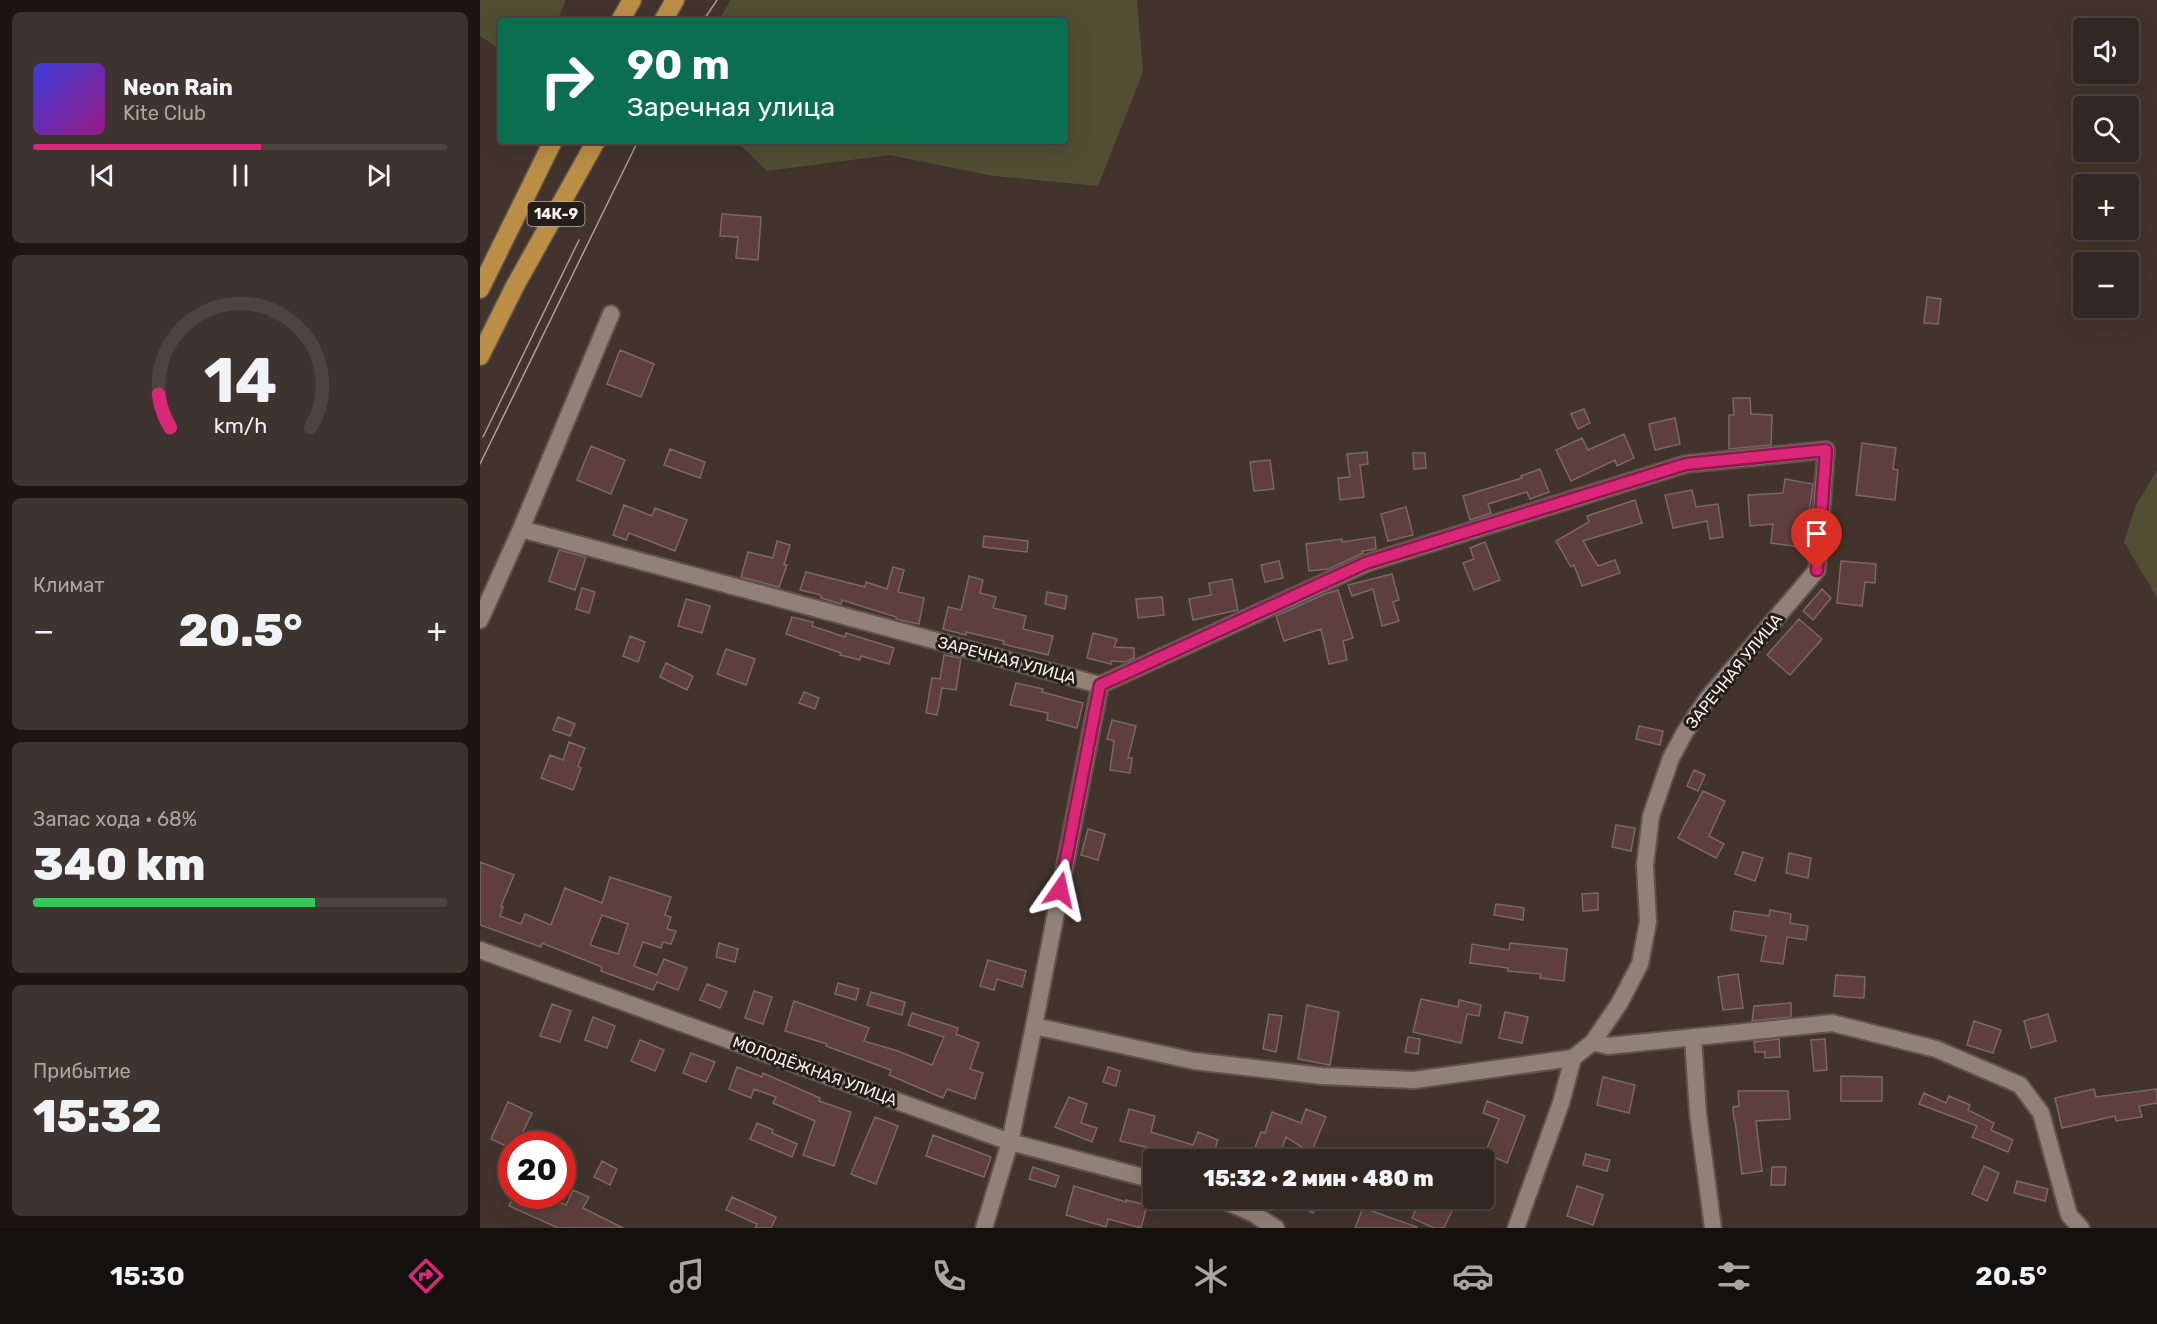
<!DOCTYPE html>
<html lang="ru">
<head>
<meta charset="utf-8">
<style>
	body { margin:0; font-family:Rubik,sans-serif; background:#3d332f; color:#f1f3f6; height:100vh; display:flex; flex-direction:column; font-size:22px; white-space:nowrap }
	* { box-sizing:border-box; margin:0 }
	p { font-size:20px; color:#a8a5a5 }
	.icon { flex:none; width:33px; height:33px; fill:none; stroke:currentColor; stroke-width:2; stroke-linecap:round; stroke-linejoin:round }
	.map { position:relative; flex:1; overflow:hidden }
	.sheet { display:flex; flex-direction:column; gap:12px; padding:12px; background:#1c1513; width:480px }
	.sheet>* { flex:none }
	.guide { position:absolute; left:18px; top:18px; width:570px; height:126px; border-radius:6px; box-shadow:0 6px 24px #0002,0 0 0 2px #4d4440; background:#0b6e4f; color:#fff; overflow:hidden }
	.controls { position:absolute; left:1593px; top:18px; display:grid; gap:12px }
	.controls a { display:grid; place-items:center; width:66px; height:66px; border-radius:6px; background:#322722; box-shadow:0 6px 24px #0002,0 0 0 2px #4d4440; font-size:30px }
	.speed { position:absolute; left:18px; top:1131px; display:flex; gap:12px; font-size:30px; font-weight:700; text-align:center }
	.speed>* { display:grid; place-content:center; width:78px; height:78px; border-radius:50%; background:#322722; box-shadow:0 6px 24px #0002,0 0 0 2px #4d4440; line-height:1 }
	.speed .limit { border:9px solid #d22; background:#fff; color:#111 }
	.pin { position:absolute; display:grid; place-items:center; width:51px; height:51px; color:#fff; margin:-62px -26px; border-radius:50% 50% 50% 0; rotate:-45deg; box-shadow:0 0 6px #0007 }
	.pin .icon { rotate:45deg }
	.me { position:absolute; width:66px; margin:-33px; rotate:11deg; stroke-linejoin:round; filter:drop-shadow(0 0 4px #0008) }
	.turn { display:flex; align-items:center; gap:21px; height:126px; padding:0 30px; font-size:27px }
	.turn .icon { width:78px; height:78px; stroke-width:2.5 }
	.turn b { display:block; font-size:42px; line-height:51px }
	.big { font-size:45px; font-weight:800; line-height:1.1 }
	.sheet .tile { flex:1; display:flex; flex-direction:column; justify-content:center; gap:9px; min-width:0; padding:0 21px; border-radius:9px; background:#3d332f }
	.sheet .dial { align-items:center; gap:0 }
	.dial svg { height:156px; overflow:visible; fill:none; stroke:#4d4440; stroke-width:7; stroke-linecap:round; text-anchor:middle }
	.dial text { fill:#f1f3f6; stroke:none }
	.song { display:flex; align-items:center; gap:18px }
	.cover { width:72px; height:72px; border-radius:9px; background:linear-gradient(135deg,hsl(240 70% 55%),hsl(310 70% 35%)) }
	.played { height:6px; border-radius:3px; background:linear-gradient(90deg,#db2777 55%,#4d4440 55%) }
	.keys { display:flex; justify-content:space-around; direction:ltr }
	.heat { display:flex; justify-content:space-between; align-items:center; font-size:33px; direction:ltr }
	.charge { height:9px; border-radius:4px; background:linear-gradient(90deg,#34c759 68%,#4d4440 0) }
	.trip { position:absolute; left:663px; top:1149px; width:351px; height:60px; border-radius:6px; background:#322722; box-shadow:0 6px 24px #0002,0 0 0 2px #4d4440; font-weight:800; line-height:60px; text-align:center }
	.tab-bar { display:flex; height:96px; justify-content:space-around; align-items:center; background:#14100e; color:#a8a5a5 }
	.tab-bar .icon { width:42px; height:42px }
	.tab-bar .current { color:#db2777 }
	.tab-bar b { font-size:27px; color:#f1f3f6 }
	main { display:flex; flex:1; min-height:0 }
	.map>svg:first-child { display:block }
</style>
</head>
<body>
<main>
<section class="sheet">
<div class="tile">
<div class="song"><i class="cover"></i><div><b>Neon Rain</b><p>Kite Club</p></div></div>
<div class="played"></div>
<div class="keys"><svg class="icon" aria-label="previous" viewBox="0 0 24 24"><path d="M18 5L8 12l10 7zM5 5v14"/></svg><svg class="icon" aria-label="pause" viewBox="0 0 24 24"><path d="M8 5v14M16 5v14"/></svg><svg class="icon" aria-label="next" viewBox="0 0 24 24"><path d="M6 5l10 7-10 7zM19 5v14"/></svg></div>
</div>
<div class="tile dial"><svg viewBox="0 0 100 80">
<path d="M14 69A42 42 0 1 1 86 69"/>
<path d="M14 69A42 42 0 0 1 8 52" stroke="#db2777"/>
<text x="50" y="56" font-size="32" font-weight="700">14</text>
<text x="50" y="72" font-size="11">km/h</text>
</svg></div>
<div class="tile"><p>Климат</p>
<div class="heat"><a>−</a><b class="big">20.5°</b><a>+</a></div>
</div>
<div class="tile"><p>Запас хода · 68%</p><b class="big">340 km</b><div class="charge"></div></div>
<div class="tile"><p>Прибытие</p><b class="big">15:32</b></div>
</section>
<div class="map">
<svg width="1677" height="1228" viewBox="0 0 1677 1228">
	<rect width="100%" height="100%" fill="#42342d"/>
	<path fill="#514e33" d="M0 0H86L77 21H21V50L0 36Z
		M251 0H657L663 72 618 186 514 176 409 155 287 171 256 141H585V21H238Z
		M1677 470V598L1644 542 1656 505Z"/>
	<path fill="#5e3f3d" stroke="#7a6867" stroke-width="1.5" fill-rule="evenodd" d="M242 214 281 217 278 260 256 258 258 237 240 236Z
		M1447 297 1461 299 1458 324 1444 323Z
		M140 350 174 364 161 397 127 384Z
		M1253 398H1270L1271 414 1292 415 1291 445 1249 449V415H1254Z
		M1104 409 1110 423 1098 429 1091 414Z
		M1195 418 1200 444 1175 450 1169 424Z
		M1144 434 1154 458 1137 466 1135 460 1091 481 1076 450 1102 438 1108 450Z
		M1382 443 1416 448 1413 469 1418 470 1415 500 1376 495Z
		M111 446 145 460 131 494 97 480Z
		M190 449 225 462 220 478 184 465Z
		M887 452 888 464 880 465 884 497 860 500 858 478 870 477 867 454Z
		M933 453H945L946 468 934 469Z
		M790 460 794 489 774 491 770 462Z
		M1060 469 1069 492 1050 499 1047 492 1008 504 1011 513 990 520 983 496 1042 478 1041 476Z
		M1305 479 1333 484 1327 528 1330 529 1328 548 1291 543 1293 524 1270 526 1268 495 1303 493Z
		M1212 490 1216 507 1238 504 1243 537 1230 539 1227 521 1193 528 1185 495Z
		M1155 500 1162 523 1103 541 1118 566 1135 560 1140 573 1102 586 1094 565 1091 567 1076 541 1109 522 1107 516Z
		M144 505 172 516 175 508 207 520 195 551 149 533 146 540 133 535Z
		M926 507 933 535 908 541 901 514Z
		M504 536 548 541 547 552 503 547Z
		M895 537 896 549 882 551 883 553 849 569 829 571 826 544 862 539V542Z
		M297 541 310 545 304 565H307L299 587 261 577 268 552 293 558Z
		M1005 542 1020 580 994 590 983 563 994 559 990 548Z
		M79 550 106 557 95 590 69 581Z
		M799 561 803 578 785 582 781 565Z
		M1361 561 1396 564 1395 583 1385 582 1382 606 1357 603Z
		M413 567 424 570 418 592 444 598 439 624 416 619V617L362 600 361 604 341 598V595L320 590 326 572 385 587 386 582 407 589Z
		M912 574 919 600 913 602 919 621 902 626 893 589 872 596 868 585Z
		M489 576 503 580 500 593 516 597 513 608 546 616 543 629 573 636 568 655 523 644 524 641 486 632V635L463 629 468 607 481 610Z
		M752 579 758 610 713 620 709 599 731 595 729 583Z
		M102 588 115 592 109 613 96 609Z
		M1342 589 1351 598 1333 620 1323 611Z
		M858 590 873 638 863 641 867 660 849 664 841 629 804 641 796 616 845 594Z
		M567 592 587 596 585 609 565 604Z
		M682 597 684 615 658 618 656 599Z
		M206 599 230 606 222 633 198 626Z
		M312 617 333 622 332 626 365 637 366 633 414 648 409 664 381 656 380 660 360 655 361 653 306 634Z
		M1319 619 1342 639 1310 675 1287 655Z
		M613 633 637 639 634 647 654 648V658L646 662 631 661V664L607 658Z
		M150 636 165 642 158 662 143 656Z
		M246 649 275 659 266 685 237 674Z
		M464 655 481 658 476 690 462 688 457 715 446 713 452 678 460 679Z
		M186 663 213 676 207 690 180 677Z
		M536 683 563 689 562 692 603 703 597 728 567 720 568 713 530 705Z
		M324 692 339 698 335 709 319 703Z
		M78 717 95 724 90 736 73 730Z
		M632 720 656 726 648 758H652L650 773 630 770 634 741 627 739Z
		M1159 726 1183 731 1180 745 1156 739Z
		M89 742 105 748 98 766 101 768 93 790 61 778 70 755 83 760Z
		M1214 770 1225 775 1218 791 1207 786Z
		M1223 791 1245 801 1229 836 1244 844 1236 858 1198 838Z
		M1136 825 1155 828 1151 851 1132 847Z
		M608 829 625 834 618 860 601 855Z
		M1263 852 1283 858 1275 881 1255 874Z
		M1309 853 1331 858 1328 878 1306 873Z
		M0 862 34 875 21 906 23 907 20 916 41 924 45 914 71 925 85 888 122 903 130 877 191 897 185 915 191 917 187 929 196 931 191 944 183 942 181 948 163 942 154 966 177 975 184 959 207 968 198 990 177 982 173 990 121 971 122 967 62 943 61 947 0 925ZM122 915 148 924 138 954 110 945Z
		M1118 893V910L1103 911 1102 894Z
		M1016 904 1044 908 1043 920 1014 915Z
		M1290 910 1311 914 1310 923 1328 926 1326 940 1307 937 1303 964 1281 961 1286 936 1251 930 1254 911 1289 916Z
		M239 943 258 949 255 962 236 957Z
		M1030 943 1087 949 1084 981 1060 978 1061 974 1028 971V968L990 963 992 944 1029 950Z
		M508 960 546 971 542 987 517 979 514 990 500 986Z
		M1258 974 1263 1008 1243 1010 1238 977Z
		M1356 975 1385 977 1384 998 1354 996Z
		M358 983 379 989 376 1000 355 994Z
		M227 984 247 992 240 1008 220 1000Z
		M274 991 292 997 283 1024 265 1018Z
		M391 992 425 1002 422 1015 387 1005Z
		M941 999 978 1007 979 1000 1001 1005 999 1016 987 1014 981 1043 933 1032Z
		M314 1001 389 1028 384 1041 418 1051 452 1065 464 1037 428 1025 432 1013 478 1028 476 1034 499 1043 490 1069 503 1073 495 1099 467 1089 463 1098 409 1075 411 1070 346 1046 347 1044 305 1031Z
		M1311 1003V1017L1272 1021 1274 1006Z
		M72 1004 91 1011 80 1042 60 1036Z
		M827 1005 859 1012 850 1065 818 1059Z
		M1025 1012 1048 1017 1042 1043 1019 1038Z
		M789 1014 802 1016 796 1052 783 1049Z
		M1568 1014 1576 1041 1551 1048 1544 1021Z
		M113 1017 135 1026 127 1048 105 1040Z
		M1494 1021 1521 1030 1513 1053 1487 1045Z
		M928 1037 940 1039 938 1054 925 1052Z
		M1299 1039 1300 1057 1285 1058V1052H1275L1274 1042Z
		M1345 1039 1347 1070 1334 1071 1331 1040Z
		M160 1040 184 1050 175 1071 151 1061Z
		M211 1053 235 1062 226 1082 203 1073Z
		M257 1067 282 1077 283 1073 340 1098 339 1101 371 1112 354 1166 323 1155 335 1121 293 1103 296 1097 274 1089 271 1098 249 1089Z
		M628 1067 640 1071 636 1086 623 1082Z
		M1361 1076 1402 1077V1101H1361Z
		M1123 1077 1155 1085 1149 1113 1117 1105Z
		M1614 1089 1616 1097 1677 1089V1103L1659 1106 1662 1117 1636 1121 1635 1116 1582 1128 1575 1098Z
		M1258 1091H1308L1310 1119 1276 1121 1282 1171 1262 1174 1255 1120H1254L1253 1107 1259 1106Z
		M1444 1093 1466 1103 1469 1096 1490 1105 1488 1110 1514 1123 1511 1130 1533 1140 1528 1152 1492 1137 1497 1126 1439 1104Z
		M589 1097 607 1104 601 1123 617 1128 612 1142 575 1127Z
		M1007 1101 1045 1116 1027 1163 1005 1153 1019 1119 1003 1113Z
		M28 1102 52 1113 37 1144H32V1149L11 1139Z
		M649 1109 675 1116 671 1132 713 1145 718 1132 738 1140 731 1160H696L681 1155 682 1151 640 1141Z
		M826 1109 846 1117 831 1153 806 1137 798 1160H770L781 1132 785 1133 792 1112 821 1123Z
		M395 1117 418 1126 396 1184 371 1174Z
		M277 1123 293 1130 292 1133 317 1144 312 1157 270 1139Z
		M453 1135 511 1157 504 1177 446 1156Z
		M1106 1154 1130 1160 1127 1171 1103 1165Z
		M122 1161 137 1169 130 1185 114 1177Z
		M1504 1166 1519 1173 1507 1201 1492 1194Z
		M553 1167 579 1176 575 1187 549 1179Z
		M1292 1167H1306L1305 1185H1291Z
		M1537 1181 1568 1189 1565 1201 1534 1193Z
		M594 1186 646 1202V1200L667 1205 661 1228 628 1219 626 1227 586 1215Z
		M1097 1186 1123 1195 1113 1225 1087 1216Z
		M93 1190 109 1197 103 1208 143 1228H78L29 1206 34 1196H66L86 1205Z
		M252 1197 296 1217 291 1228H275L277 1224 246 1210Z
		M804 1198H840L833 1213Z
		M941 1198H978L964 1228H954L932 1218Z
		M883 1208 937 1227V1228H875Z"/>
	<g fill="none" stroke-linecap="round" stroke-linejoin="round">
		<g stroke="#5f534c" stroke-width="20">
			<path id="minor" d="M41 529 620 685 887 563 1206 464 1346 450 1337 570 1227 699 1205 732 1191 758 1171 816 1165 865 1168 922 1160 964 1139 1004 1113 1042 1093 1058 934 1080 842 1076 714 1061 554 1026
				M0 620 41 529 131 314
				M0 950 530 1142 674 1180
				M1213 1037 1218 1114 1233 1228
				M1113 1042 1128 1046 1352 1023 1456 1049 1540 1085 1561 1113 1589 1215 1601 1228
				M738 1198 772 1213 796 1228
				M504 1228 530 1142 554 1026 620 685
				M1036 1228 1081 1103 1093 1058"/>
		</g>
		<g stroke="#5f534c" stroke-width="21">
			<path id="major" d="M140 21 152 0
				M183 21 195 0
				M0 289 73 141
				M0 356 35 286 116 141"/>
		</g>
		<use href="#minor" stroke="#918178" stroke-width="16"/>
		<use href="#major" stroke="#ba8e45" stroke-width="18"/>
		<path stroke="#a89d97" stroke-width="1.5" d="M223 21 237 0
			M3 437 99 240
			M0 464 158 141"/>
	</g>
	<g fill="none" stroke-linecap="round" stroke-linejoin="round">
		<g stroke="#8e194d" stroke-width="15">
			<path id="route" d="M580 890 620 685 886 563 1206 464 1346 450 1337 570"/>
		</g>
		<use href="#route" stroke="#db2777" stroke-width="10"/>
	</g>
	<g text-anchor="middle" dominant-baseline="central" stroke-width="6" stroke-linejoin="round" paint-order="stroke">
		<rect fill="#241e1a" stroke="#b8b0ac" stroke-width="1.5" x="47.5" y="202" width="57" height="24" rx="4.5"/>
		<g font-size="15" font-weight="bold" fill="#f8efea">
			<text x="76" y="214">14К-9</text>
		</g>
		<g font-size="16" fill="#f8efea" stroke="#241e1a">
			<text transform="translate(527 660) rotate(15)">ЗАРЕЧНАЯ УЛИЦА</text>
			<text transform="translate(1254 671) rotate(-51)">ЗАРЕЧНАЯ УЛИЦА</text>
			<text transform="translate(335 1071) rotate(20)">МОЛОДЁЖНАЯ УЛИЦА</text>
		</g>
	</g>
</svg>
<div class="controls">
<a><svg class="icon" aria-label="sound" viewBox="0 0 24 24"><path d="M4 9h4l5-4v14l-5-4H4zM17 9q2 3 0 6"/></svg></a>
<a><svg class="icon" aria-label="search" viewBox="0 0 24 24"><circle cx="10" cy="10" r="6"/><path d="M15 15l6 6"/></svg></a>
<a>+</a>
<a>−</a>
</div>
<div class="speed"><div class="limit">20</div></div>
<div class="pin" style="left:1337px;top:570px;background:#d93025"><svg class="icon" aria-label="arrive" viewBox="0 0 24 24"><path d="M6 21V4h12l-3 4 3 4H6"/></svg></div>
<svg class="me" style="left:580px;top:890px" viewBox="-20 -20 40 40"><path d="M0-17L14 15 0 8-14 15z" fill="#db2777" stroke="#fff" stroke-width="4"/></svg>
<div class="trip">15:32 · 2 мин · 480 m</div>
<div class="guide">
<div class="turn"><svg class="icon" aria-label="right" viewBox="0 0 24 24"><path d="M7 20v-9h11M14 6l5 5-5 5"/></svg><div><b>90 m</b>Заречная улица</div></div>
</div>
</div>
</main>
<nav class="tab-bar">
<b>15:30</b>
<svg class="icon current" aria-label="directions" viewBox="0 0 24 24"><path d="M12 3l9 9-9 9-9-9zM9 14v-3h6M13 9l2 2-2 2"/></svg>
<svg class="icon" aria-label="music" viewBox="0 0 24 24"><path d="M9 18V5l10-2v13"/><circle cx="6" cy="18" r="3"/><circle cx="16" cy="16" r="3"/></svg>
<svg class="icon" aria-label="phone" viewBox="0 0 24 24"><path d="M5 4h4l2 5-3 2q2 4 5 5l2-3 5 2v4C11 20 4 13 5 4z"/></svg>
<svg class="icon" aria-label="climate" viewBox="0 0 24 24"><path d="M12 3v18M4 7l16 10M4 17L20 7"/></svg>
<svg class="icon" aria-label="car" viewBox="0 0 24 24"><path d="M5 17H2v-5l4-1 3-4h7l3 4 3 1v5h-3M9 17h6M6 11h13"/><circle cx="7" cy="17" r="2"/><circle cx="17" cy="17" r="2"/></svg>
<svg class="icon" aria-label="filters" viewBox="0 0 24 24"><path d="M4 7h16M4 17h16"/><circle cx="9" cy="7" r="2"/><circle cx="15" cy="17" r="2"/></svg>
<b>20.5°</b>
</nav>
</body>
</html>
